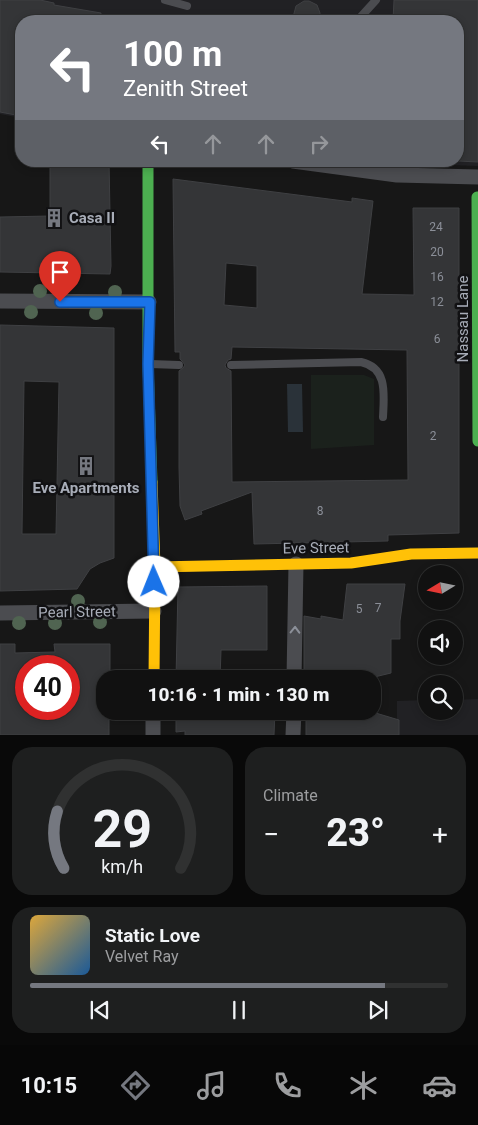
<!DOCTYPE html>
<html lang="en">
<head>
<meta charset="utf-8">
<style>
	body { margin:0; font-family:Roboto,sans-serif; background:#1e1f1f; color:#f1f3f6; height:100vh; display:flex; flex-direction:column; font-size:19px; white-space:nowrap }
	* { box-sizing:border-box; margin:0 }
	p { font-size:16px; color:#9c9d9f }
	.icon { flex:none; width:28px; height:28px; fill:none; stroke:currentColor; stroke-width:2; stroke-linecap:round; stroke-linejoin:round }
	.map { position:relative; height:735px; overflow:hidden }
	.sheet { display:flex; flex-direction:column; gap:12px; padding:12px; background:#090909; flex:1 }
	.sheet>* { flex:none }
	.guide { position:absolute; left:15px; top:15px; width:449px; height:152px; border-radius:20px; box-shadow:0 2px 8px #0003,0 0 0 1px #303131; background:#757880; color:#fff; overflow:hidden }
	.needle { width:32px; rotate:260deg }
	.fabs { position:absolute; left:418px; top:565px; display:grid; gap:10px }
	.fabs a { display:grid; place-items:center; width:45px; height:45px; border-radius:50%; background:#111; box-shadow:0 2px 8px #0003,0 0 0 1px #303131; font-size:25px }
	.speed { position:absolute; left:15px; top:655px; display:flex; gap:10px; font-size:25px; font-weight:700; text-align:center }
	.speed>* { display:grid; place-content:center; width:65px; height:65px; border-radius:50%; background:#111; box-shadow:0 2px 8px #0003,0 0 0 1px #303131; line-height:1 }
	.speed .limit { border:8px solid #d22; background:#fff; color:#111 }
	.pin { position:absolute; display:grid; place-items:center; width:42px; height:42px; color:#fff; margin:-51px -21px; border-radius:50% 50% 50% 0; rotate:-45deg; box-shadow:0 0 5px #0007 }
	.pin .icon { rotate:45deg }
	.me { position:absolute; width:55px; margin:-28px; rotate:359deg; stroke-linejoin:round; filter:drop-shadow(0 0 4px #0008) }
	.turn { display:flex; align-items:center; gap:18px; height:105px; padding:0 25px; font-size:22px }
	.turn .icon { width:65px; height:65px; stroke-width:2.5 }
	.turn b { display:block; font-size:35px; line-height:42px }
	.lanes { display:flex; align-items:center; height:48px; padding:0 25px; background:#0003; justify-content:center; gap:25px; direction:ltr }
	.lanes .off { opacity:.35 }
	.big { font-size:38px; font-weight:800; line-height:1.1 }
	.sheet .widget { flex:1; display:flex; flex-direction:column; justify-content:center; gap:8px; min-width:0; padding:0 18px; border-radius:20px; background:#1e1f1f }
	.sheet .dial { align-items:center; gap:0 }
	.dial svg { height:130px; overflow:visible; fill:none; stroke:#303131; stroke-width:7; stroke-linecap:round; text-anchor:middle }
	.dial text { fill:#f1f3f6; stroke:none }
	.song { display:flex; align-items:center; gap:15px }
	.cover { width:60px; height:60px; border-radius:8px; background:linear-gradient(135deg,hsl(40 70% 55%),hsl(210 70% 35%)) }
	.played { height:5px; border-radius:2px; background:linear-gradient(90deg,#757880 85%,#303131 85%) }
	.keys { display:flex; justify-content:space-around; direction:ltr }
	.heat { display:flex; justify-content:space-between; align-items:center; font-size:28px; direction:ltr }
	.sheet .tiles { flex:1; display:grid; gap:12px; grid-template-columns:1fr 1fr }
	.widget:last-child { grid-column:span 2 }
	.trip { position:absolute; left:96px; top:670px; width:285px; height:50px; border-radius:20px; background:#111; box-shadow:0 2px 8px #0003,0 0 0 1px #303131; font-weight:800; line-height:50px; text-align:center }
	.menu { display:flex; height:80px; justify-content:space-around; align-items:center; background:#070707; color:#9c9d9f }
	.menu .icon { width:35px; height:35px }
	.menu .selected { color:#757880 }
	.menu b { font-size:22px; color:#f1f3f6 }
	.map>svg:first-child { display:block }
</style>
</head>
<body>
<div class="map">
<svg width="478" height="735" viewBox="0 0 478 735">
	<rect width="100%" height="100%" fill="#171717"/>
	<path fill="#212124" d="M0 0H478V166L449 165 422 161H458V21H21V118L0 114Z
		M478 699V735H397V701L426 700V711H454V700Z"/>
	<path fill="#1b211c" d="M311 375H364L374 379V445L311 449Z"/>
	<path fill="#2a3239" d="M287 384H302L303 432H288Z"/>
	<path fill="#343537" stroke="#3f4043" fill-rule="evenodd" d="M0 0H40L54 3V5L101 13 100 21H21V116L0 112Z
		M394 0H478V162L458 161V21H393Z
		M304 1H309L317 5 320 13 319 21H292L296 6Z
		M50 161H109L111 266 110 274 0 272V217L50 216Z
		M173 179 352 202V198L373 201 362 294 414 295 413 208H459V533L388 535V541L254 544 252 492 201 511 202 514 185 520 180 506 179 467V371L183 368 185 365 182 361 180 359V352H175ZM226 263 257 266V308L224 305ZM232 347 407 350 408 480 232 482 231 371 226 368 225 365 228 360 231 359Z
		M0 325 114 328V558L100 563 90 569 77 589 0 591ZM24 381 59 382 56 534H22Z
		M347 584H405L400 621V639H391V673L366 679 365 672 344 677V672L322 677 321 674 304 678V616L321 619V616L343 620Z
		M267 586V650H221L220 679H176L178 587Z
		M0 644H15V653L55 652 54 644H110V679H105V711H109V735H0ZM26 666H69V709H26Z
		M176 711H275L274 735H185V731L176 732Z
		M349 711H369L399 720V735H306V712L349 719Z"/>
	<g fill="none" stroke-linecap="round" stroke-linejoin="round">
		<path stroke="#4b4c50" stroke-width="8" d="M165 0 187 6
			M357 21 376 0
			M150 364 179 365
			M231 365 361 362C388 368 384 394 383 417"/>
		<path stroke="#4b4c50" stroke-width="15" d="M293 161 397 175 478 177
			M0 301 149 302
			M0 613 154 611
			M294 679 296 564
			M153 735V711
			M293 735 294 711"/>
		<path stroke="#4caf50" stroke-width="11" d="M148 161V364L152 482
			M477 197 478 441"/>
		<path stroke="#ffc107" stroke-width="11" d="M152 482 155 567 154 679
			M155 567 351 563 411 554 478 553"/>
	</g>
	<g fill="#506451">
		<circle cx="40" cy="291" r="7"/>
		<circle cx="115" cy="292" r="7"/>
		<circle cx="31" cy="312" r="7"/>
		<circle cx="96" cy="313" r="7"/>
		<circle cx="78" cy="601" r="7"/>
		<circle cx="100" cy="622" r="7"/>
		<circle cx="19" cy="623" r="7"/>
		<circle cx="55" cy="623" r="7"/>
	</g>
	<defs><path id="oneway-chevron" d="M-2-3.5L2.5 0L-2 3.5" fill="none" stroke-width="1.6" stroke-linecap="round" stroke-linejoin="round" transform="scale(1.25)"/></defs>
	<use stroke="#8c9099" href="#oneway-chevron" transform="translate(295 630) rotate(-89)"/>
	<g fill="none" stroke-linecap="round" stroke-linejoin="round">
		<g stroke="#114b97" stroke-width="12">
			<path id="route" d="M60 302H150L148 364 154 582"/>
		</g>
		<use href="#route" stroke="#1a73e8" stroke-width="9"/>
	</g>
	<defs>
		<g id="building-bare" transform="scale(1.5)"><path d="M-4-6H4V6H1V3H-1V6H-4ZM-2.5-4.3h1.7v1.8h-1.7ZM.8-4.3h1.7v1.8H.8ZM-2.5-1h1.7V.8h-1.7ZM.8-1h1.7V.8H.8Z" fill="#757880" stroke="#111113" stroke-width="2.5" paint-order="stroke"/></g>
	</defs>
	<g fill-rule="evenodd">
		<use href="#building-bare" x="54" y="218"/>
		<use href="#building-bare" x="86" y="466"/>
	</g>
	<g text-anchor="middle" dominant-baseline="central" stroke-width="5" stroke-linejoin="round" paint-order="stroke">
		<g font-size="12" fill="#8b8f98">
			<text x="436" y="227">24</text>
			<text x="437" y="252">20</text>
			<text x="437" y="277">16</text>
			<text x="437" y="302">12</text>
			<text x="437" y="339">6</text>
			<text x="433" y="436">2</text>
			<text x="320" y="511">8</text>
			<text x="378" y="608">7</text>
			<text x="359" y="609">5</text>
		</g>
		<g font-size="15" font-weight="bold" fill="#a8adb8" stroke="#111113" text-anchor="start">
			<text x="69" y="218">Casa II</text>
			<text x="86" y="488" text-anchor="middle">Eve Apartments</text>
		</g>
		<g font-size="15" fill="#a8adb8" stroke="#111113">
			<text transform="translate(463 319) rotate(-90)">Nassau Lane</text>
			<text transform="translate(316 548) rotate(-1)">Eve Street</text>
			<text transform="translate(77 612) rotate(-1)">Pearl Street</text>
		</g>
	</g>
</svg>
<div class="fabs">
<a><svg class="needle" viewBox="-14 -14 28 28"><path d="M0-13l5 13h-10z" fill="#e53935"/><path d="M0 13l5-13h-10z" fill="#9c9d9f"/></svg></a>
<a><svg class="icon" aria-label="sound" viewBox="0 0 24 24"><path d="M4 9h4l5-4v14l-5-4H4zM17 9q2 3 0 6"/></svg></a>
<a><svg class="icon" aria-label="search" viewBox="0 0 24 24"><circle cx="10" cy="10" r="6"/><path d="M15 15l6 6"/></svg></a>
</div>
<div class="speed"><div class="limit">40</div></div>
<div class="pin" style="left:60px;top:302px;background:#d93025"><svg class="icon" aria-label="arrive" viewBox="0 0 24 24"><path d="M6 21V4h12l-3 4 3 4H6"/></svg></div>
<svg class="me" style="left:154px;top:582px" viewBox="-20 -20 40 40"><circle r="19" fill="#fff"/><path d="M0-13L10 11 0 6-10 11z" fill="#1a73e8"/></svg>
<div class="trip">10:16 · 1 min · 130 m</div>
<div class="guide">
<div class="turn"><svg class="icon" aria-label="left" viewBox="0 0 24 24"><path d="M17 20v-9H6M10 6l-5 5 5 5"/></svg><div><b>100 m</b>Zenith Street</div></div>
<div class="lanes"><svg class="icon" aria-label="left" viewBox="0 0 24 24"><path d="M17 20v-9H6M10 6l-5 5 5 5"/></svg><svg class="icon off" aria-label="ahead" viewBox="0 0 24 24"><path d="M12 20V5M6 11l6-6 6 6"/></svg><svg class="icon off" aria-label="ahead" viewBox="0 0 24 24"><path d="M12 20V5M6 11l6-6 6 6"/></svg><svg class="icon off" aria-label="right" viewBox="0 0 24 24"><path d="M7 20v-9h11M14 6l5 5-5 5"/></svg></div>
</div>
</div>
<section class="sheet">
<div class="tiles">
<div class="widget dial"><svg viewBox="0 0 100 80">
<path d="M14 69A42 42 0 1 1 86 69"/>
<path d="M14 69A42 42 0 0 1 10 34" stroke="#757880"/>
<text x="50" y="56" font-size="32" font-weight="700">29</text>
<text x="50" y="72" font-size="11">km/h</text>
</svg></div>
<div class="widget"><p>Climate</p>
<div class="heat"><a>−</a><b class="big">23°</b><a>+</a></div>
</div>
<div class="widget">
<div class="song"><i class="cover"></i><div><b>Static Love</b><p>Velvet Ray</p></div></div>
<div class="played"></div>
<div class="keys"><svg class="icon" aria-label="previous" viewBox="0 0 24 24"><path d="M18 5L8 12l10 7zM5 5v14"/></svg><svg class="icon" aria-label="pause" viewBox="0 0 24 24"><path d="M8 5v14M16 5v14"/></svg><svg class="icon" aria-label="next" viewBox="0 0 24 24"><path d="M6 5l10 7-10 7zM19 5v14"/></svg></div>
</div>
</div>
</section>
<nav class="menu">
<b>10:15</b>
<svg class="icon selected" aria-label="directions" viewBox="0 0 24 24"><path d="M12 3l9 9-9 9-9-9zM9 14v-3h6M13 9l2 2-2 2"/></svg>
<svg class="icon" aria-label="music" viewBox="0 0 24 24"><path d="M9 18V5l10-2v13"/><circle cx="6" cy="18" r="3"/><circle cx="16" cy="16" r="3"/></svg>
<svg class="icon" aria-label="phone" viewBox="0 0 24 24"><path d="M5 4h4l2 5-3 2q2 4 5 5l2-3 5 2v4C11 20 4 13 5 4z"/></svg>
<svg class="icon" aria-label="climate" viewBox="0 0 24 24"><path d="M12 3v18M4 7l16 10M4 17L20 7"/></svg>
<svg class="icon" aria-label="car" viewBox="0 0 24 24"><path d="M5 17H2v-5l4-1 3-4h7l3 4 3 1v5h-3M9 17h6M6 11h13"/><circle cx="7" cy="17" r="2"/><circle cx="17" cy="17" r="2"/></svg>
</nav>
</body>
</html>
